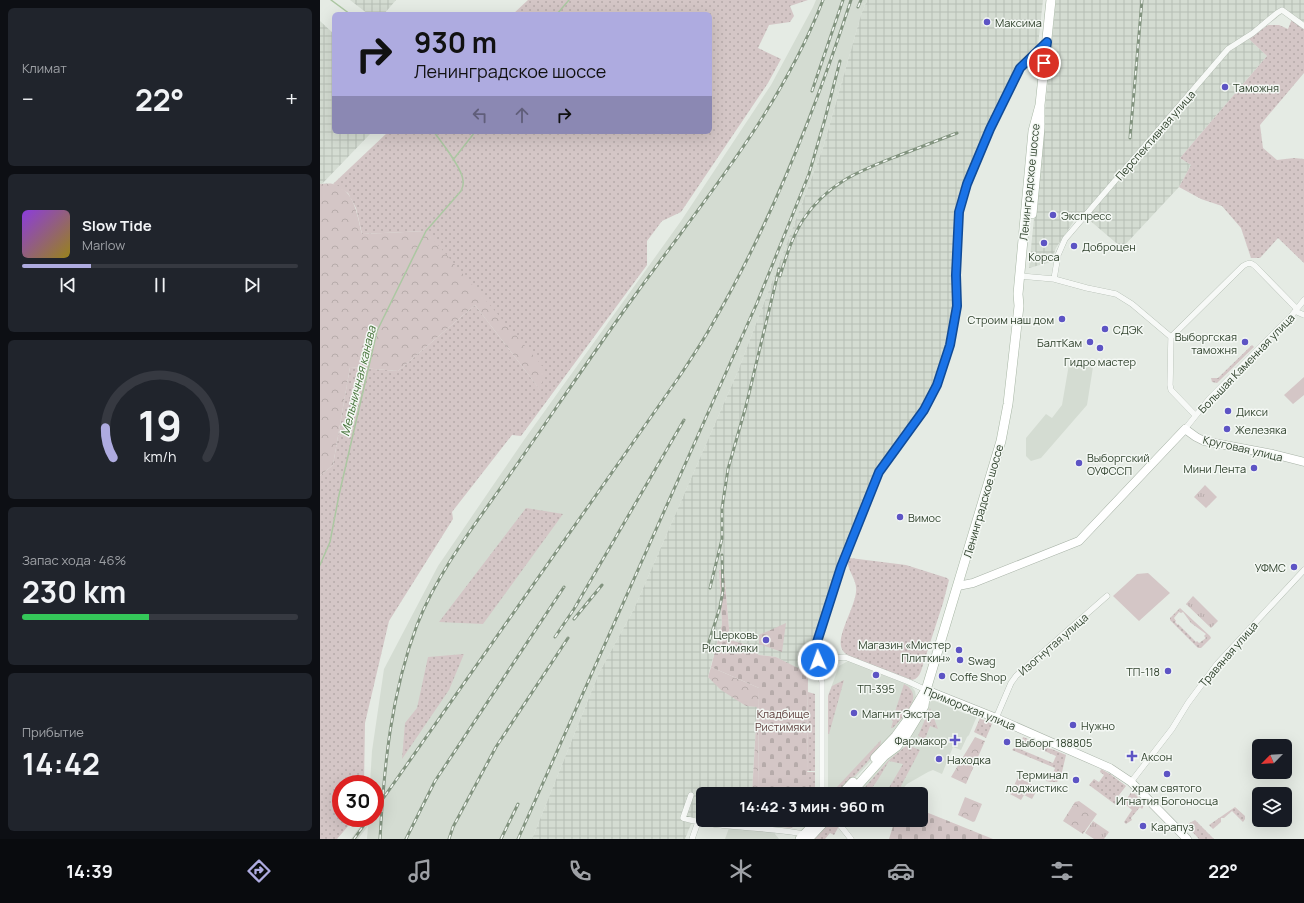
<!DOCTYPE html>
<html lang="ru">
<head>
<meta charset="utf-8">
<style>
	body { margin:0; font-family:Manrope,sans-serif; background:#20242c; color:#f1f3f6; height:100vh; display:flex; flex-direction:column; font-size:15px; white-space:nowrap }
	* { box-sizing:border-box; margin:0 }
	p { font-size:13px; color:#9ea1a6 }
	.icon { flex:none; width:22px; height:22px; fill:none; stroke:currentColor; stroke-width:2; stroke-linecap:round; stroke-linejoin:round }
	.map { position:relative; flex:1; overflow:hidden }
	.details { display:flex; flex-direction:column; gap:8px; padding:8px; background:#0d0f14; width:320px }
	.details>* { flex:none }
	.banner { position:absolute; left:12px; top:12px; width:380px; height:122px; border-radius:6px; box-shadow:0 4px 16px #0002; background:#aeabe0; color:#111; overflow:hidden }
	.needle { width:26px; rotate:246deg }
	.controls { position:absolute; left:932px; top:739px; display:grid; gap:8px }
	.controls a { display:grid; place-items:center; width:40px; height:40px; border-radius:6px; background:#171b24; box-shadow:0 4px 16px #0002; font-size:20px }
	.speed { position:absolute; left:12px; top:775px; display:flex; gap:8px; font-size:20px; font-weight:700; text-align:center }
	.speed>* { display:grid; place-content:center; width:52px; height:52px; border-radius:50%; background:#171b24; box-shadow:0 4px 16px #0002; line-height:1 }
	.speed .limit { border:6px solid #d22; background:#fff; color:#111 }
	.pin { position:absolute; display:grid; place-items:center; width:34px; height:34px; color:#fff; margin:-17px; border:2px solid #fff; border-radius:50%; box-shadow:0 1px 4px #0007 }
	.me { position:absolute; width:44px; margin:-22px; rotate:358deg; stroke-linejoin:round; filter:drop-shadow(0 0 3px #0008) }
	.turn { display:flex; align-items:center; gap:14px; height:84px; padding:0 16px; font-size:18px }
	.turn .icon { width:52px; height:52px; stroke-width:2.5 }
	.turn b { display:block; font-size:28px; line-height:34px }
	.lanes { display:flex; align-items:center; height:38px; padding:0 16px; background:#0003; justify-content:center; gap:20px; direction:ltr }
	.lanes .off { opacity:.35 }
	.big { font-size:30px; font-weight:700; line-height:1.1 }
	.details .card { flex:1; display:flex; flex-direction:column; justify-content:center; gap:6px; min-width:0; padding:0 14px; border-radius:6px; background:#20242c }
	.details .dial { align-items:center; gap:0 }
	.dial svg { height:104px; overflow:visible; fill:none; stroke:#363941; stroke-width:7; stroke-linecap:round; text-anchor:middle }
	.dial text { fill:#f1f3f6; stroke:none }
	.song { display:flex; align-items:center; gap:12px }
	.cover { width:48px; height:48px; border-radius:6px; background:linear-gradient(135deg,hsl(270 70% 55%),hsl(50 70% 35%)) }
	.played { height:4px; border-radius:2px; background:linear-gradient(90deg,#aeabe0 25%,#363941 25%) }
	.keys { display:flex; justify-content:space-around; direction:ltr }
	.heat { display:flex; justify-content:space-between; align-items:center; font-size:22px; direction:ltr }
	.charge { height:6px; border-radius:3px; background:linear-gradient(90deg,#34c759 46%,#363941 0) }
	.trip { position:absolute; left:376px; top:787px; width:232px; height:40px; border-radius:6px; background:#171b24; box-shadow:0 4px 16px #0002; font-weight:700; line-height:40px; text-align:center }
	.tabs { display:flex; height:64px; justify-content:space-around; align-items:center; background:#090b0e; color:#9ea1a6 }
	.tabs .icon { width:28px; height:28px }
	.tabs .current { color:#aeabe0 }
	.tabs b { font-size:18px; color:#f1f3f6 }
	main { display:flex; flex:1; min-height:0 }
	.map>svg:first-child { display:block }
</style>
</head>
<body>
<main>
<section class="details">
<div class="card"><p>Климат</p>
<div class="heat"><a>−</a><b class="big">22°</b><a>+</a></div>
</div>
<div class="card">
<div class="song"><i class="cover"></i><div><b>Slow Tide</b><p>Marlow</p></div></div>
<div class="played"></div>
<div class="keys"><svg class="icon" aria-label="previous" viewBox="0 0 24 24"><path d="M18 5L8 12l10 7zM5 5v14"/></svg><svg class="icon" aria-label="pause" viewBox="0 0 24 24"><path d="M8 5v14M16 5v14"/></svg><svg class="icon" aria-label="next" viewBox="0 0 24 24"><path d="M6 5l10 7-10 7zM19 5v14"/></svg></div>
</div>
<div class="card dial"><svg viewBox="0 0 100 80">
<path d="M14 69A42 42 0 1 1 86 69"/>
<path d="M14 69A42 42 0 0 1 8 46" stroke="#aeabe0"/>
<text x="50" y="56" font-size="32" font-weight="700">19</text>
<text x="50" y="72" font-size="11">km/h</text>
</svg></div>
<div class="card"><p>Запас хода · 46%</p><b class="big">230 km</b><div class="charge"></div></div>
<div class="card"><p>Прибытие</p><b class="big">14:42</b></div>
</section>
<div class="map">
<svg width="984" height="839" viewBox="0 0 984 839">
	<defs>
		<pattern id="industrial-grid" width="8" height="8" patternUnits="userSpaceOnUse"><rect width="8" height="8" fill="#d4dcd2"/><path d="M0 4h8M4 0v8" fill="none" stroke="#b6beb5"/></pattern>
		<pattern id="grass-dots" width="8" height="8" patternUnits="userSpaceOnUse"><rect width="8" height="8" fill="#d4c6c6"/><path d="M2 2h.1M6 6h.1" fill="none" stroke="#b6abaa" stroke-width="1.8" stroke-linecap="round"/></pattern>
		<pattern id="forest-crowns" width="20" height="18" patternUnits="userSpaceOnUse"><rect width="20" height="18" fill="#d4c6c6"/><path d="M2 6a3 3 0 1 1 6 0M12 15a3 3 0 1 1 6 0" fill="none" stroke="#b6abaa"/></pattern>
		<pattern id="cemetery-stones" width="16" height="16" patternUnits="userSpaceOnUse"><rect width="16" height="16" fill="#d4c6c6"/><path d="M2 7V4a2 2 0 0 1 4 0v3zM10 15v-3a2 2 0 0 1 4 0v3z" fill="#b6abaa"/></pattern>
		<pattern id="park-tufts" width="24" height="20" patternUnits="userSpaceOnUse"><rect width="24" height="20" fill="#d4c6c6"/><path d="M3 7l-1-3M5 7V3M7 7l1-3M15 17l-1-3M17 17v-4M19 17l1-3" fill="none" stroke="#b6abaa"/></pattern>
	</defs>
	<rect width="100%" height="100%" fill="#e5ebe4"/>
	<path fill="#d4dcd2" d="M496 0H547L541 15 503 148 418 371 314 609 279 673 212 839H47L48 826 38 839H31L46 818H55V784H50L52 751 64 669 118 566 204 440 361 221 451 85 493 7Z
		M749 364 773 367 767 405 721 458 711 461 706 456V438L726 414 732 418 742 405Z
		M528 661 591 686 595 691 596 697 591 710 563 744 562 749 520 794H508V696L519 666Z
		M611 701H615L646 714H652L657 716 649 735 647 737 641 750 633 747 622 774 613 770 608 772 587 784 578 794H536L556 772 569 758 577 752 586 742Z
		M409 828 456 832 455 834 459 839H405Z"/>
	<path fill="url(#industrial-grid)" d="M30 0H76L64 14H48Z
		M547 0H723L718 45 698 66 667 127 644 181 636 212 633 275 634 306 628 343 615 384 602 407 557 471 523 554 492 645 488 663 480 670 456 657 439 655 428 645 410 640 404 570H399L402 624 388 677 426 706H437L432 794H383V820L374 817 365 839H212L279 673 314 609 418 371 503 148 541 15Z
		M736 0H984V29L963 13 929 39 947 56 860 158 871 165 859 187 802 248 760 212 736 248 731 262 709 268Z
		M0 21 14 34V132H52L0 186Z"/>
	<path fill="url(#grass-dots)" fill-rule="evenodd" d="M208 0H488L470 6 474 16 470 22 449 25 438 48 461 59 448 83 361 212 342 221 327 241V265L201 436 192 435 132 512 133 519 69 621 45 723 44 784H21V818H35L17 839H0V476L13 465 30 367 78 371 155 305 221 391 106 231 42 234 36 208 28 193 13 184 68 132H390V14H193Z
		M972 19 984 29V73L940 125 943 148 957 160 974 158 984 159V263L958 238 940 258H931L921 228 902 206 881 199 859 187 871 165 860 158 947 56 929 39 948 25H959L968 29Z
		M932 345 934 347 897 383 892 382 891 378H898Z
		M206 508 243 514 163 624 119 622Z
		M530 558 586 565 627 578 629 580 623 603 601 671C599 676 597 679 592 680L531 657C526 654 522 652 521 646 518 634 535 606 536 592 538 580 526 570 528 559Z
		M860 608 890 636 891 638 881 648H878L850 620V618ZM859 612 861 613 863 612 871 623 886 634 884 636 886 638 879 643 877 641 876 642 858 624V625L855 622 856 621 854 618Z
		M144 654 129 690 82 759 85 723 97 708 108 657Z
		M524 680 509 734H508V696L512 686Z
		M584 684C606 696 583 716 573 728H571L573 721H572Z
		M488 692 495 694V771H487Z
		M610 708 618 729 610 726 605 739 598 736Z
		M660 718 672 724 666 738 654 732Z
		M703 737 746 755 742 772 744 773 737 782H731L726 781 728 776H732L735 768 692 750 695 747 733 763 736 756 704 742 701 744Z
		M561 740 560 748 518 794H510V787L515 791 516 788Z
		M587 745 600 750 581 786 582 789 578 794H572L567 791 583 764 569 761C562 773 556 784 547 794H539L568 761Z
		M781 769 790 774 806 786 796 799 799 801 796 805 769 785 774 779 779 782 784 775 780 772Z
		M487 772H495V794H487Z
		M812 791 822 801 824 806 822 809 820 807 811 818 812 820 806 824 804 822 812 810 804 803Z
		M915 807 925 816V819L923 822 912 811 904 818H901V822L893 829 889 825Z
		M875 820 894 839H879L866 825Z
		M511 822 519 826 514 835 510 833 505 839H494L507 824Z"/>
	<path fill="url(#forest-crowns)" d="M0 184C4 184 9 183 13 184 35 190 37 215 42 234L106 231 225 369 221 391 155 305 78 371 30 367 13 465 0 476Z
		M391 667 439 688 438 794H432L437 707 426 706 401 690 388 677Z
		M655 737 665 741 646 784 631 777Z
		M645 797 662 804 655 821 653 822 638 815Z
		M759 801 777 814 763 834 743 821 755 802Z
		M430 820H478L472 828 430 824Z"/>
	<path fill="url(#cemetery-stones)" d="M399 570H404L410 640 428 645 439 655 456 657 484 671 488 679 487 794H438L439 688 391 667 402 624Z
		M466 623 462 652 439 644V635Z
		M601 810 673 839H569L575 820H601Z"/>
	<path fill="url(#park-tufts)" d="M885 485 897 497 886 508 874 497Z
		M873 596 898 621 891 628 866 604Z
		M773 821 789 832 784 839H774L765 833Z"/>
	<path fill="#d4c6c6" d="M984 377V395L973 404 964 395Z
		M828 573 850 593 819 621 793 596 817 574Z
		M698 777 718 788 712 799 704 795 701 800 690 794Z"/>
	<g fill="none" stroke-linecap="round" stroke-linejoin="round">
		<path stroke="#acc7a2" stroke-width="1.5" d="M11 0 30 14
			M237 14 249 0
			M133 160 155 132
			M0 565 10 542 19 495 57 331 106 231 141 191C142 188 144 185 143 181 143 169 122 143 114 132"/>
		<g stroke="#a7b2a6" stroke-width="6">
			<path id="street" d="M700 276 734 279 767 288 796 294 812 304 851 337 850 385 851 390 875 415
				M734 279 738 255 745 239 908 49 933 33 957 13 962 10 984 26
				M975 311 984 315
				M851 337 923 266C928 263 930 262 935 266L977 309
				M865 429 889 399 972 315 984 300
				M498 660 525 657 589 682 606 690
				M676 718 691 683 696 676 787 596
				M811 782 852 729 868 703 897 664 984 570
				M502 794V682L498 664 497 642 525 555 559 473 604 410 617 385 630 345 637 306 636 275 639 211 647 184 670 129 700 68 727 43
				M371 795 363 818C402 829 444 826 484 834
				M516 820 531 839
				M372 839 378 822"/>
		</g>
		<g stroke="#a7b2a6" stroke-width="9">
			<path id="secondary" d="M638 586 653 583 759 541 865 429 876 437 884 441 953 454 984 462
				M606 690 676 718 790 768 811 782 867 839"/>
		</g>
		<g stroke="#a7b6a4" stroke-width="10">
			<path id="primary" d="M712 214 720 128V105L731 0
				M555 758 576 736 587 721 604 693
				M522 794 533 782
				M530 794 564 756 576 747 587 734 604 706 606 690 681 441 688 404 699 306 698 294 713 131 720 105
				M480 839 495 823
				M488 839 506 820"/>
		</g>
		<use href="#street" stroke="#f7f9f7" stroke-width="5.5"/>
		<use href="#secondary" stroke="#fff" stroke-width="8"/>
		<use href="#primary" stroke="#fff" stroke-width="9"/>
		<g stroke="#82937f" stroke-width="3">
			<path id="rail" d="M538 7 541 0
				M492 91 523 0
				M810 138 822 0
				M460 276C466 257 472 237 483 220 508 182 540 171 580 155 599 148 618 140 637 133
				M390 588 402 539V508L408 469 426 406 459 269
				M254 619 282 585
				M235 637 254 609 364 420
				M387 648 400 607 403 590 402 555
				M55 810 359 377C371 359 383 341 393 323 452 221 495 111 531 0
				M34 839 49 818
				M60 839C64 766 71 694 97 625 119 569 158 521 191 473 233 413 273 353 316 294 384 200 461 109 503 0
				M86 839 115 781 244 587
				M129 839 133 827 176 747 248 638
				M181 839 198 804
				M198 839 437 303 489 174 505 119 520 61"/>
		</g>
		<use href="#rail" stroke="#f4f8f4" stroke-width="1.5" stroke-dasharray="4.5" stroke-linecap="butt"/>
	</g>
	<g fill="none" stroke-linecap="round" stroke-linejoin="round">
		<g stroke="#114b97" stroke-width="10">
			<path id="route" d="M498 660 497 642 521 567 559 472 604 410 617 385 630 345 637 306 636 275 639 212 647 184 670 129 700 68 727 42 724 63"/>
		</g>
		<use href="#route" stroke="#1a73e8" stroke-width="7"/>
	</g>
	<g fill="#5d54c4" stroke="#f4f8f4" stroke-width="1.5">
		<circle cx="667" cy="22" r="4"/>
		<circle cx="905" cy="87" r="4"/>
		<circle cx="733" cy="215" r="4"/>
		<circle cx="724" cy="243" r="4"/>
		<circle cx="754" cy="246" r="4"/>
		<circle cx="742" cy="319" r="4"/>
		<circle cx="785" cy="329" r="4"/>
		<circle cx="770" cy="342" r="4"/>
		<circle cx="925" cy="342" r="4"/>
		<circle cx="780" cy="348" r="4"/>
		<circle cx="908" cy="411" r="4"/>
		<circle cx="907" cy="429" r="4"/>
		<circle cx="759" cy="463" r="4"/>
		<circle cx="934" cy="468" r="4"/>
		<circle cx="580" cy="517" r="4"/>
		<circle cx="974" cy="567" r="4"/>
		<circle cx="446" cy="640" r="4"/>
		<circle cx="639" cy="650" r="4"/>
		<circle cx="640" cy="660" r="4"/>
		<circle cx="848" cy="671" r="4"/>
		<circle cx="556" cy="675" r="4"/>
		<circle cx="622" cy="676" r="4"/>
		<circle cx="534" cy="713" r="4"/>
		<circle cx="753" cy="725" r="4"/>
		<path d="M633 734h4v4h4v4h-4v4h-4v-4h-4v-4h4z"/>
		<circle cx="687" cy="742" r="4"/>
		<path d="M810 750h4v4h4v4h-4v4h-4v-4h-4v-4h4z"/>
		<circle cx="619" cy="759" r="4"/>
		<circle cx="847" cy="774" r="4"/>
		<circle cx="756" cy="780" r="4"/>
		<circle cx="823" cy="826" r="4"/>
	</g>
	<g text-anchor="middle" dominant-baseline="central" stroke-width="3" stroke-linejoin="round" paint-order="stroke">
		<g font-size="11" fill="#30422d" stroke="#f4f8f4" text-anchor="start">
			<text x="675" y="22">Максима</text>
			<text x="913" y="87">Таможня</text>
			<text x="741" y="215">Экспресс</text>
			<text x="762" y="246">Доброцен</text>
			<text x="724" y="256" text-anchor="middle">Корса</text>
			<text x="734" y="319" text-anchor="end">Строим наш дом</text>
			<text x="793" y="329">СДЭК</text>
			<text x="917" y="336" text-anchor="end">Выборгская<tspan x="917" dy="13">таможня</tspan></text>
			<text x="762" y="342" text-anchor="end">БалтКам</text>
			<text x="780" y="361" text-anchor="middle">Гидро мастер</text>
			<text x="916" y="411">Дикси</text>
			<text x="915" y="429">Железяка</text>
			<text x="767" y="457">Выборгский<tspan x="767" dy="13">ОУФССП</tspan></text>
			<text x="926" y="468" text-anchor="end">Мини Лента</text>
			<text x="588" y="517">Вимос</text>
			<text x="966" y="567" text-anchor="end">УФМС</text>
			<text x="438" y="634" text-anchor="end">Церковь<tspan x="438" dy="13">Ристимяки</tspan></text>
			<text x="631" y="644" text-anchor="end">Магазин «Мистер<tspan x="631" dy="13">Плиткин»</tspan></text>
			<text x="648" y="660">Swag</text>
			<text x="840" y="671" text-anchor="end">ТП-118</text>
			<text x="630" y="676">Coffe Shop</text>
			<text x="556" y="688" text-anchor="middle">ТП-395</text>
			<text x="542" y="713">Магнит Экстра</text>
			<text x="761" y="725">Нужно</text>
			<text x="627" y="740" text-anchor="end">Фармакор</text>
			<text x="695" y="742">Выборг 188805</text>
			<text x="821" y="756">Аксон</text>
			<text x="627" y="759">Находка</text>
			<text x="748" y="774" text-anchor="end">Терминал<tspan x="748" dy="13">лоджистикс</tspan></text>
			<text x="847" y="787" text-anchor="middle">храм святого<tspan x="847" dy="13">Игнатия Богоносца</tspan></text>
			<text x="831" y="826">Карапуз</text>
		</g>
		<g font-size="11" fill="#30422d" stroke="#f4f8f4">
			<text transform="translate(835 135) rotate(-49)">Перспективная улица</text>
			<text transform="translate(709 182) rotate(-84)">Ленинградское шоссе</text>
			<text transform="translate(926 363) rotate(-46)">Большая Каменная улица</text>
			<text transform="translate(923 448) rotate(13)">Круговая улица</text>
			<text transform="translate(663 501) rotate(-74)">Ленинградское шоссе</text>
			<text transform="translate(733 644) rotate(-41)">Изогнутая улица</text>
			<text transform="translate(908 654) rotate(-49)">Травяная улица</text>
			<text transform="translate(650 708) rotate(22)">Приморская улица</text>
		</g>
		<g font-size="11" fill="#5d3d3b" stroke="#f4f8f4">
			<text x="463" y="713">Кладбище<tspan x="463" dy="13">Ристимяки</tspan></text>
		</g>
		<g font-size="12" font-style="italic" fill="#46733a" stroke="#f4f8f4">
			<text transform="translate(38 381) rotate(-76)">Мельничная канава</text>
		</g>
	</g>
</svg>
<div class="controls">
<a><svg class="needle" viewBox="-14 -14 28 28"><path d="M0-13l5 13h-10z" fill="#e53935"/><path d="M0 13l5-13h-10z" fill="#9ea1a6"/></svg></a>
<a><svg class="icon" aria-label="layers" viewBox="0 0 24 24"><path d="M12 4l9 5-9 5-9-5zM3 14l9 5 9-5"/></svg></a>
</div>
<div class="speed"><div class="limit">30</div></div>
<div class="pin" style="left:724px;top:63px;background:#d93025"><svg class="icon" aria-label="arrive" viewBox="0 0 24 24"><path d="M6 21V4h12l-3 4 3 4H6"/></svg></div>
<svg class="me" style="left:498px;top:660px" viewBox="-20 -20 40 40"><circle r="17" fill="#1a73e8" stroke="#fff" stroke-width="3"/><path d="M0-11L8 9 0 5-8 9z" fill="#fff"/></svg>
<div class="trip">14:42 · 3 мин · 960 m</div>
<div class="banner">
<div class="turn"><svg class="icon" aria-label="right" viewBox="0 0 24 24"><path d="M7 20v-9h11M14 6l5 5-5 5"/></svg><div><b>930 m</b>Ленинградское шоссе</div></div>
<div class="lanes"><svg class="icon off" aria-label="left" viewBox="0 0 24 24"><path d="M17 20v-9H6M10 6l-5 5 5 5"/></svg><svg class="icon off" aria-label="ahead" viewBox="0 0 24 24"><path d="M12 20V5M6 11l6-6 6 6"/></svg><svg class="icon" aria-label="right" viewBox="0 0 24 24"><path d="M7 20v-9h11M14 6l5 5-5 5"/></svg></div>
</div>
</div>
</main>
<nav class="tabs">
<b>14:39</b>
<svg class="icon current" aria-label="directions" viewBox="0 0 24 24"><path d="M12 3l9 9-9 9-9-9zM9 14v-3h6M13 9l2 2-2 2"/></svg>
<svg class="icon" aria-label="music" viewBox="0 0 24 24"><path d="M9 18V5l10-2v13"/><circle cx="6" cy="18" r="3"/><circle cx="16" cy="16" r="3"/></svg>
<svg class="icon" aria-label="phone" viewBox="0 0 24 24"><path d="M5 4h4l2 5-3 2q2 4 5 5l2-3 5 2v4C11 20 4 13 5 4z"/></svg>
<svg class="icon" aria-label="climate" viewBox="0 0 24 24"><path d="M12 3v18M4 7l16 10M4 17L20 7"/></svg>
<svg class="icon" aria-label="car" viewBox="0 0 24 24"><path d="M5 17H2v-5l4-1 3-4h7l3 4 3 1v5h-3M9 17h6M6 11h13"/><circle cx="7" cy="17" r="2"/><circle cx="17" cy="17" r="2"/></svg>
<svg class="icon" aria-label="filters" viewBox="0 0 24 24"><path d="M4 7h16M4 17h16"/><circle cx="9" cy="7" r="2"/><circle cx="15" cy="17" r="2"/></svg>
<b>22°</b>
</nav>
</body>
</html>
